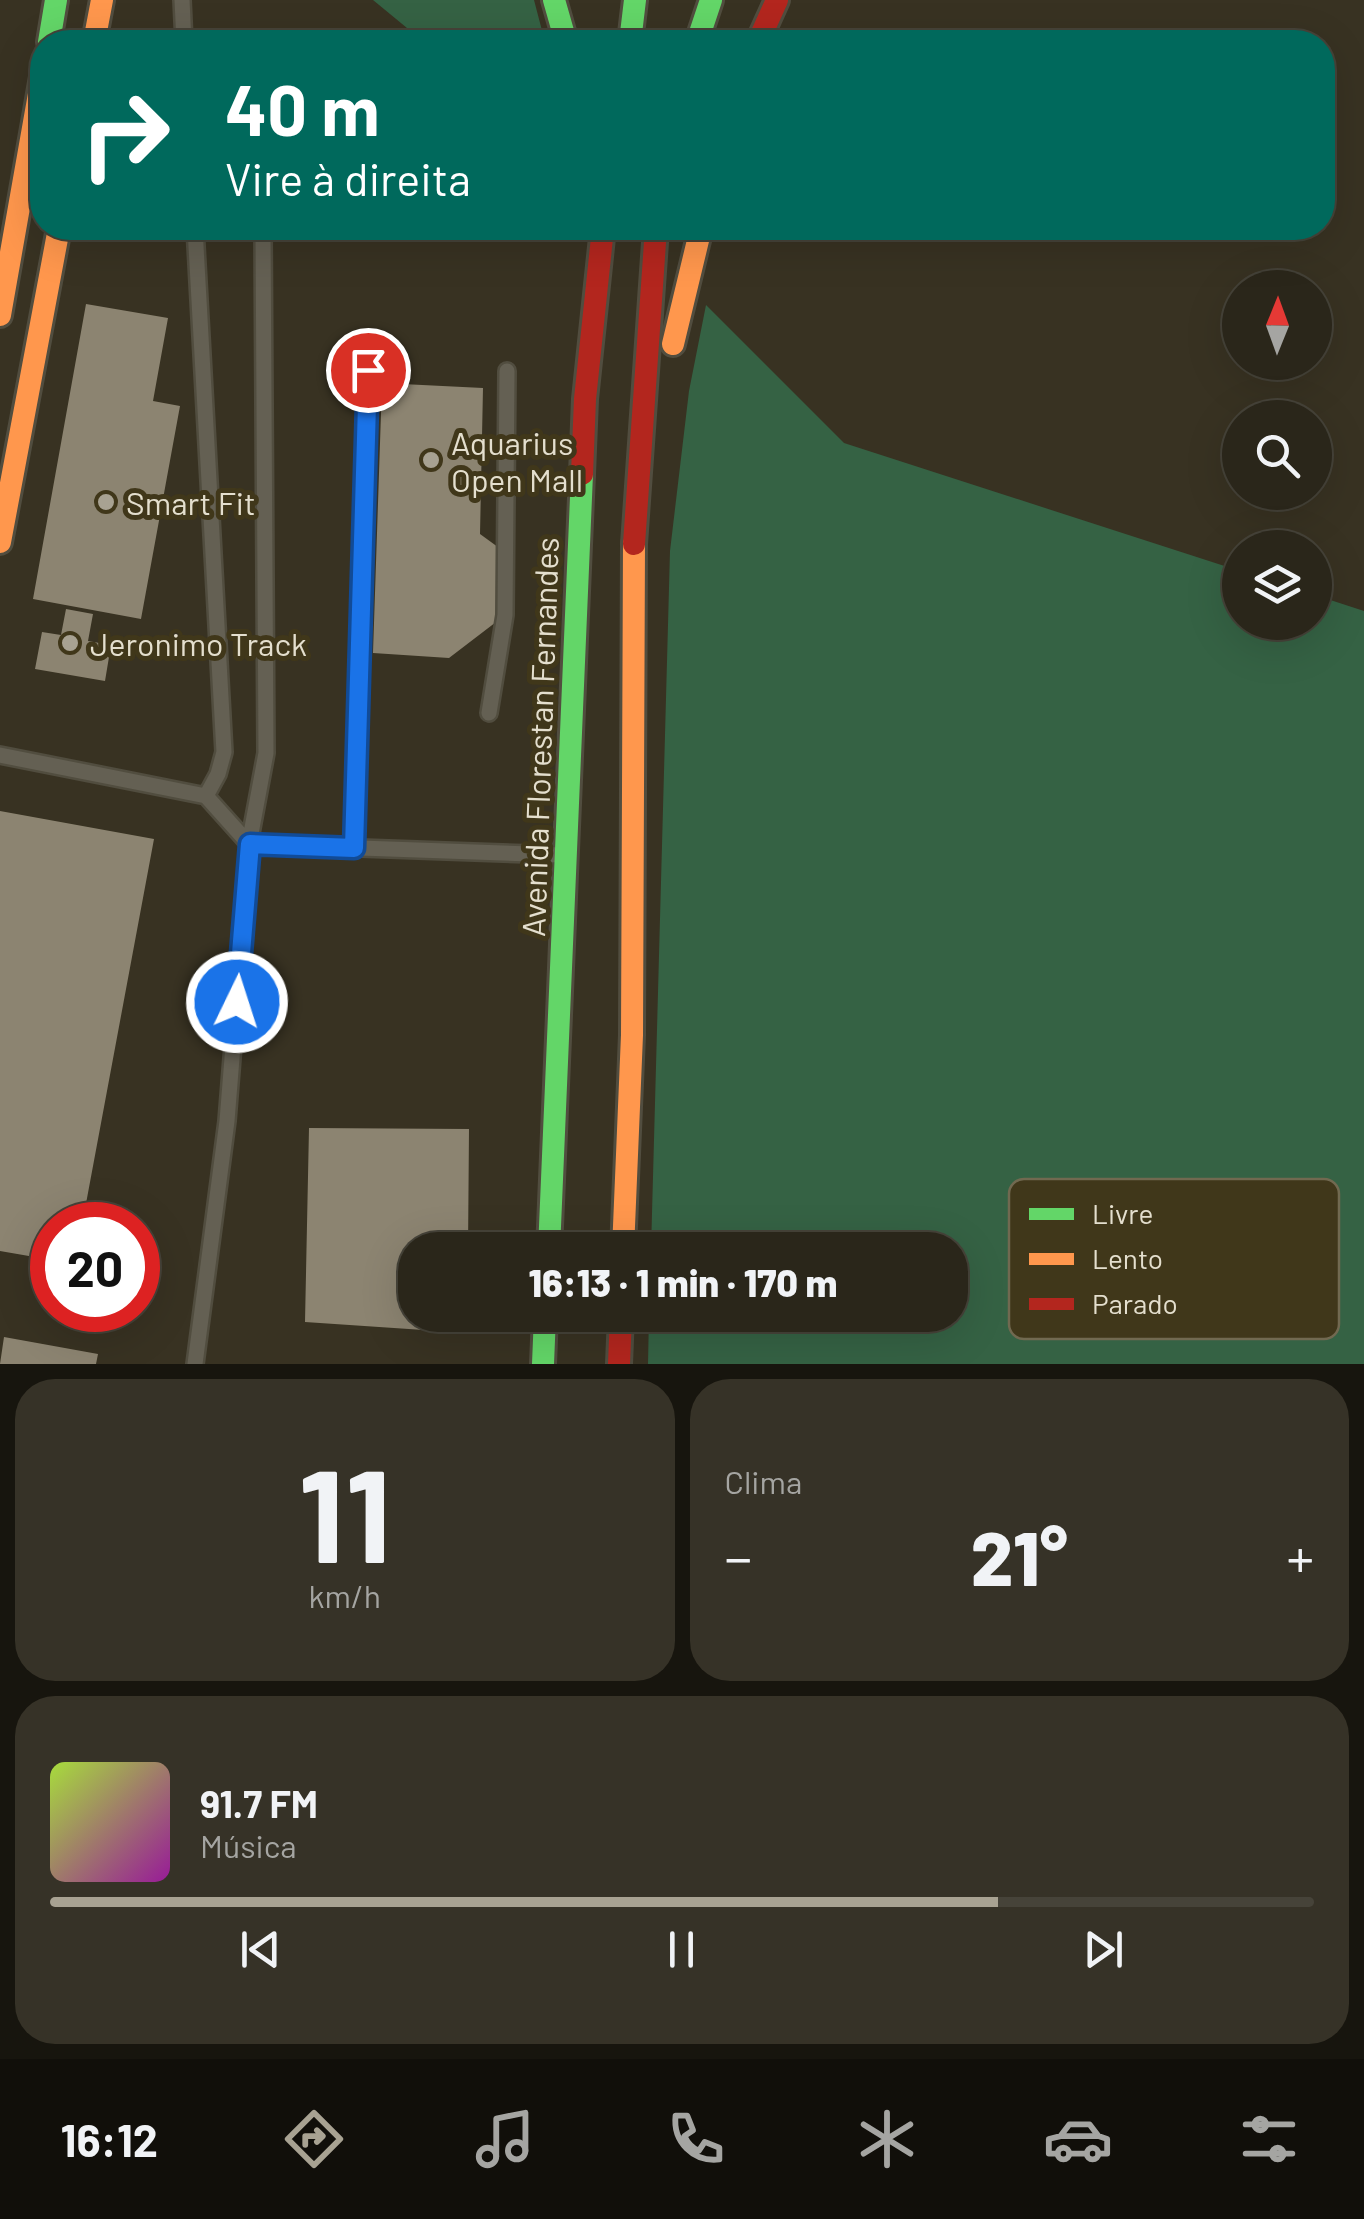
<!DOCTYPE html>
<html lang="pt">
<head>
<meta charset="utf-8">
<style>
	body { margin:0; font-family:Barlow,sans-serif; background:#363227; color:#f1f3f6; height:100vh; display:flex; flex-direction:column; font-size:38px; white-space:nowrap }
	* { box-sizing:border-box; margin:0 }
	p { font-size:32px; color:#a5a5a2 }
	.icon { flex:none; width:55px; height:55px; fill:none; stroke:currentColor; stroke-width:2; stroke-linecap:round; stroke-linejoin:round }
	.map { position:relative; height:1364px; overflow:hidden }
	.panel { display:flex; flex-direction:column; gap:15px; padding:15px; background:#17150e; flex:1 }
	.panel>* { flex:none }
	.banner { position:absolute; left:30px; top:30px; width:1305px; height:210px; border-radius:40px; box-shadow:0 10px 40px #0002,0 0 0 2px #464339; background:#00695c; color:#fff; overflow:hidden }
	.needle { width:65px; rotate:1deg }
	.controls { position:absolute; left:1222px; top:270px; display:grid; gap:20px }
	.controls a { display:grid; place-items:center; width:110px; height:110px; border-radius:50%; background:#2a261a; box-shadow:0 10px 40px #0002,0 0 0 2px #464339; font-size:50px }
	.speed { position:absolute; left:30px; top:1202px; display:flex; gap:20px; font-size:50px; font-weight:700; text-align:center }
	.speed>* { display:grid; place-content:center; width:130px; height:130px; border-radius:50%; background:#2a261a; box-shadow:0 10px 40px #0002,0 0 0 2px #464339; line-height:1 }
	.speed .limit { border:15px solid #d22; background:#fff; color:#111 }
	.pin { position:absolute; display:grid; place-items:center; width:85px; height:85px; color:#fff; margin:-42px; border:5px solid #fff; border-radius:50%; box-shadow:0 2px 10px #0007 }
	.me { position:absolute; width:110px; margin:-55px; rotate:4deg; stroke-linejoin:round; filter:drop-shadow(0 0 8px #0008) }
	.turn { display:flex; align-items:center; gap:35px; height:210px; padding:0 30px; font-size:45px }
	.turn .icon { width:130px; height:130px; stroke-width:2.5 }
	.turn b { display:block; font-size:70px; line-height:85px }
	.big { font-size:75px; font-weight:800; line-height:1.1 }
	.panel .tile { flex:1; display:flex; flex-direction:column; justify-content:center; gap:15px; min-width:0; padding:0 35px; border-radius:40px; background:#363227 }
	.panel .dial { align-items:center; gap:0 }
	.dial b { font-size:130px; line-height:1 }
	.song { display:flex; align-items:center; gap:30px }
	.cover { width:120px; height:120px; border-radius:15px; background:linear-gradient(135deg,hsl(80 70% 55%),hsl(300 70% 35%)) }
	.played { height:10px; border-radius:5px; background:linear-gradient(90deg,#a8a292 75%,#464339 75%) }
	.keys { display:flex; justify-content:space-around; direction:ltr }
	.heat { display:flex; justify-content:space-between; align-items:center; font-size:55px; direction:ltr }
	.panel .tiles { flex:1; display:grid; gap:15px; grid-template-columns:1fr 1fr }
	.tile:last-child { grid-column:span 2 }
	.trip { position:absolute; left:398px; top:1232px; width:570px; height:100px; border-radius:40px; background:#2a261a; box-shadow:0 10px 40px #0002,0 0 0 2px #464339; font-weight:800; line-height:100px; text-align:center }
	.tab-bar { display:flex; height:160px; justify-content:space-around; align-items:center; background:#110f0a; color:#a5a5a2 }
	.tab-bar .icon { width:70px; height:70px }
	.tab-bar .active { color:#a8a292 }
	.tab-bar b { font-size:45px; color:#f1f3f6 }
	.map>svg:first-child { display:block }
</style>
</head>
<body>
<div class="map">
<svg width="1364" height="1364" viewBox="0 0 1364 1364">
	<rect width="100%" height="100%" fill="#383222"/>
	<path fill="#356244" d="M373 0H534L545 42H424Z
		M706 305 844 443 1240 571V622H1315V595L1364 611V1364H648L649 1315H950V1250H651L670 551 689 391Z"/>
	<path fill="#8c8471" d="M86 304 168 318 153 401 180 406 141 619 33 599Z
		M382 383 483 388 480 534 502 550 500 619 449 658 373 653Z
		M66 609 93 614 88 641 111 645 105 681 35 669 42 632 61 635Z
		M0 811 154 839 82 1225H52V1260L0 1251Z
		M309 1128 469 1129 468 1250H415V1315H468V1333L305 1322Z
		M4 1337 98 1354 96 1364H0Z"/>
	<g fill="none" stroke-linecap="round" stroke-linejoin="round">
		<g stroke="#514d3f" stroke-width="20">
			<path id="lane" d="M182 0 184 42
				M195 228 224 752 218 774 206 796
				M489 713 505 615 507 371
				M0 755 206 796 249 844 561 855
				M354 848 368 370
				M195 1364 227 1121 249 844 266 753 263 228"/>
		</g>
		<g stroke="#514d3f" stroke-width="28">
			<path id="fast" d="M554 0 566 42
				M49 42 56 0
				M630 42 635 0
				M697 42 711 0
				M549 1250 582 474
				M543 1364 545 1315"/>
		</g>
		<g stroke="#514d3f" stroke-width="28">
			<path id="slow" d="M94 42 102 0
				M0 315 42 77
				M673 344 701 228
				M0 542 59 228
				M623 1250 632 1035 634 544"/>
		</g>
		<g stroke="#514d3f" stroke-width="28">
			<path id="jam" d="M758 42 777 0
				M582 474 585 399 603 228
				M634 544 656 228
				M619 1364 621 1315"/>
		</g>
		<use href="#lane" stroke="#646053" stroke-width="15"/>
		<use href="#fast" stroke="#63d668" stroke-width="22"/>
		<use href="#slow" stroke="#ff974d" stroke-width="22"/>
		<use href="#jam" stroke="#b3261e" stroke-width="22"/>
	</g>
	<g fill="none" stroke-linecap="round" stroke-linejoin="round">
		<g stroke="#114b97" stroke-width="25">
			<path id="route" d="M237 1002 250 844 354 848 368 370"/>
		</g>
		<use href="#route" stroke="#1a73e8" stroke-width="18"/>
	</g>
	<g fill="#a8a292" stroke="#40371a" stroke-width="4">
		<circle cx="431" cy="460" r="10"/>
		<circle cx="106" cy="502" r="10"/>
		<circle cx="70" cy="643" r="10"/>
	</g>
	<g text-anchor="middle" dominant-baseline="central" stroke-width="10" stroke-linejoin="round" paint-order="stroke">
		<g font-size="32" fill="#e4dfce" stroke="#40371a" text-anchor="start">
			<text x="451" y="442">Aquarius<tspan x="451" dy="37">Open Mall</tspan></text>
			<text x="126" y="502">Smart Fit</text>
			<text x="90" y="643">Jeronimo Track</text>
		</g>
		<g font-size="32" fill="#e4dfce" stroke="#40371a">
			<text transform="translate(539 737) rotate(-88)">Avenida Florestan Fernandes</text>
		</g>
	</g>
	<rect x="1009" y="1179" width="330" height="160" rx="15" fill="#40371a" stroke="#716950" stroke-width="2.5"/>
	<rect x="1029" y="1208" width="45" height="12" fill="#63d668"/>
	<rect x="1029" y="1253" width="45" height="12" fill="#ff974d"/>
	<rect x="1029" y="1298" width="45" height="12" fill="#b3261e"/>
	<g font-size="28" fill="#e4dfce">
		<text x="1092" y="1224">Livre</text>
		<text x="1092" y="1269">Lento</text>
		<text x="1092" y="1314">Parado</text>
	</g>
</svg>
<div class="controls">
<a><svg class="needle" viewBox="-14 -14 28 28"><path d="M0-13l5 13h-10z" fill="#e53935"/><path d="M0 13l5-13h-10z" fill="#a5a5a2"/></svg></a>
<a><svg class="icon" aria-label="search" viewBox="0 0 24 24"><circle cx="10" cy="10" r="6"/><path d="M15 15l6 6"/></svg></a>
<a><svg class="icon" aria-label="layers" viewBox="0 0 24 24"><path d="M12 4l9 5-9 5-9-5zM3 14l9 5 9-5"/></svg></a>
</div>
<div class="speed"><div class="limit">20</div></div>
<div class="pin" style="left:368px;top:370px;background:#d93025"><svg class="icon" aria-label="arrive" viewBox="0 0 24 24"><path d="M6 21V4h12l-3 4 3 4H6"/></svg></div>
<svg class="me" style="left:237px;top:1002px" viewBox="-20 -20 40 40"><circle r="17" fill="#1a73e8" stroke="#fff" stroke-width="3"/><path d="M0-11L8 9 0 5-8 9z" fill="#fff"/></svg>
<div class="trip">16:13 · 1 min · 170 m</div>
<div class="banner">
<div class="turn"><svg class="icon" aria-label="right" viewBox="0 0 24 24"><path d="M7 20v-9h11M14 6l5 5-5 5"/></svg><div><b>40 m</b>Vire à direita</div></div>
</div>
</div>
<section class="panel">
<div class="tiles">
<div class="tile dial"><b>11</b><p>km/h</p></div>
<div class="tile"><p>Clima</p>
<div class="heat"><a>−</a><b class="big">21°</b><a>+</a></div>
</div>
<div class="tile">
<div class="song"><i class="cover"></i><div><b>91.7 FM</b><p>Música</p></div></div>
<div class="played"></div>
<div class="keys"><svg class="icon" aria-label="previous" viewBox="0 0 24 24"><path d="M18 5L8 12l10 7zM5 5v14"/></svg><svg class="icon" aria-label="pause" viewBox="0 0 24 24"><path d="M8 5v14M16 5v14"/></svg><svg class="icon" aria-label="next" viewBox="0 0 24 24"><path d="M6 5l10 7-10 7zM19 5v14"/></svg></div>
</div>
</div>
</section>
<nav class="tab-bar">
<b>16:12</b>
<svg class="icon active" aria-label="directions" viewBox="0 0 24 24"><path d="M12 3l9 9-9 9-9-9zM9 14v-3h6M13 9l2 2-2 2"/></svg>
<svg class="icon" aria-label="music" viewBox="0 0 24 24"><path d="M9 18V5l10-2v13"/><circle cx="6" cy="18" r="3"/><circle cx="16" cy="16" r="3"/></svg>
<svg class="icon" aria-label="phone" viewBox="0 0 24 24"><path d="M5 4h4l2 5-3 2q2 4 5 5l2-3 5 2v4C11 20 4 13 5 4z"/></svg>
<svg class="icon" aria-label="climate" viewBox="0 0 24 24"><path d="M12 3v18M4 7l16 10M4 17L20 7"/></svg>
<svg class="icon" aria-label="car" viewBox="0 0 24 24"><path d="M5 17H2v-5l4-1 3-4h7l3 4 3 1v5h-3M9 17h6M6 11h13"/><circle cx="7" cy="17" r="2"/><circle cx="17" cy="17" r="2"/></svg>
<svg class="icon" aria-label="filters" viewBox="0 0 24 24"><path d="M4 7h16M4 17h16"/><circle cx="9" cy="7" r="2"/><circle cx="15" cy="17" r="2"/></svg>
</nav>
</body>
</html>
